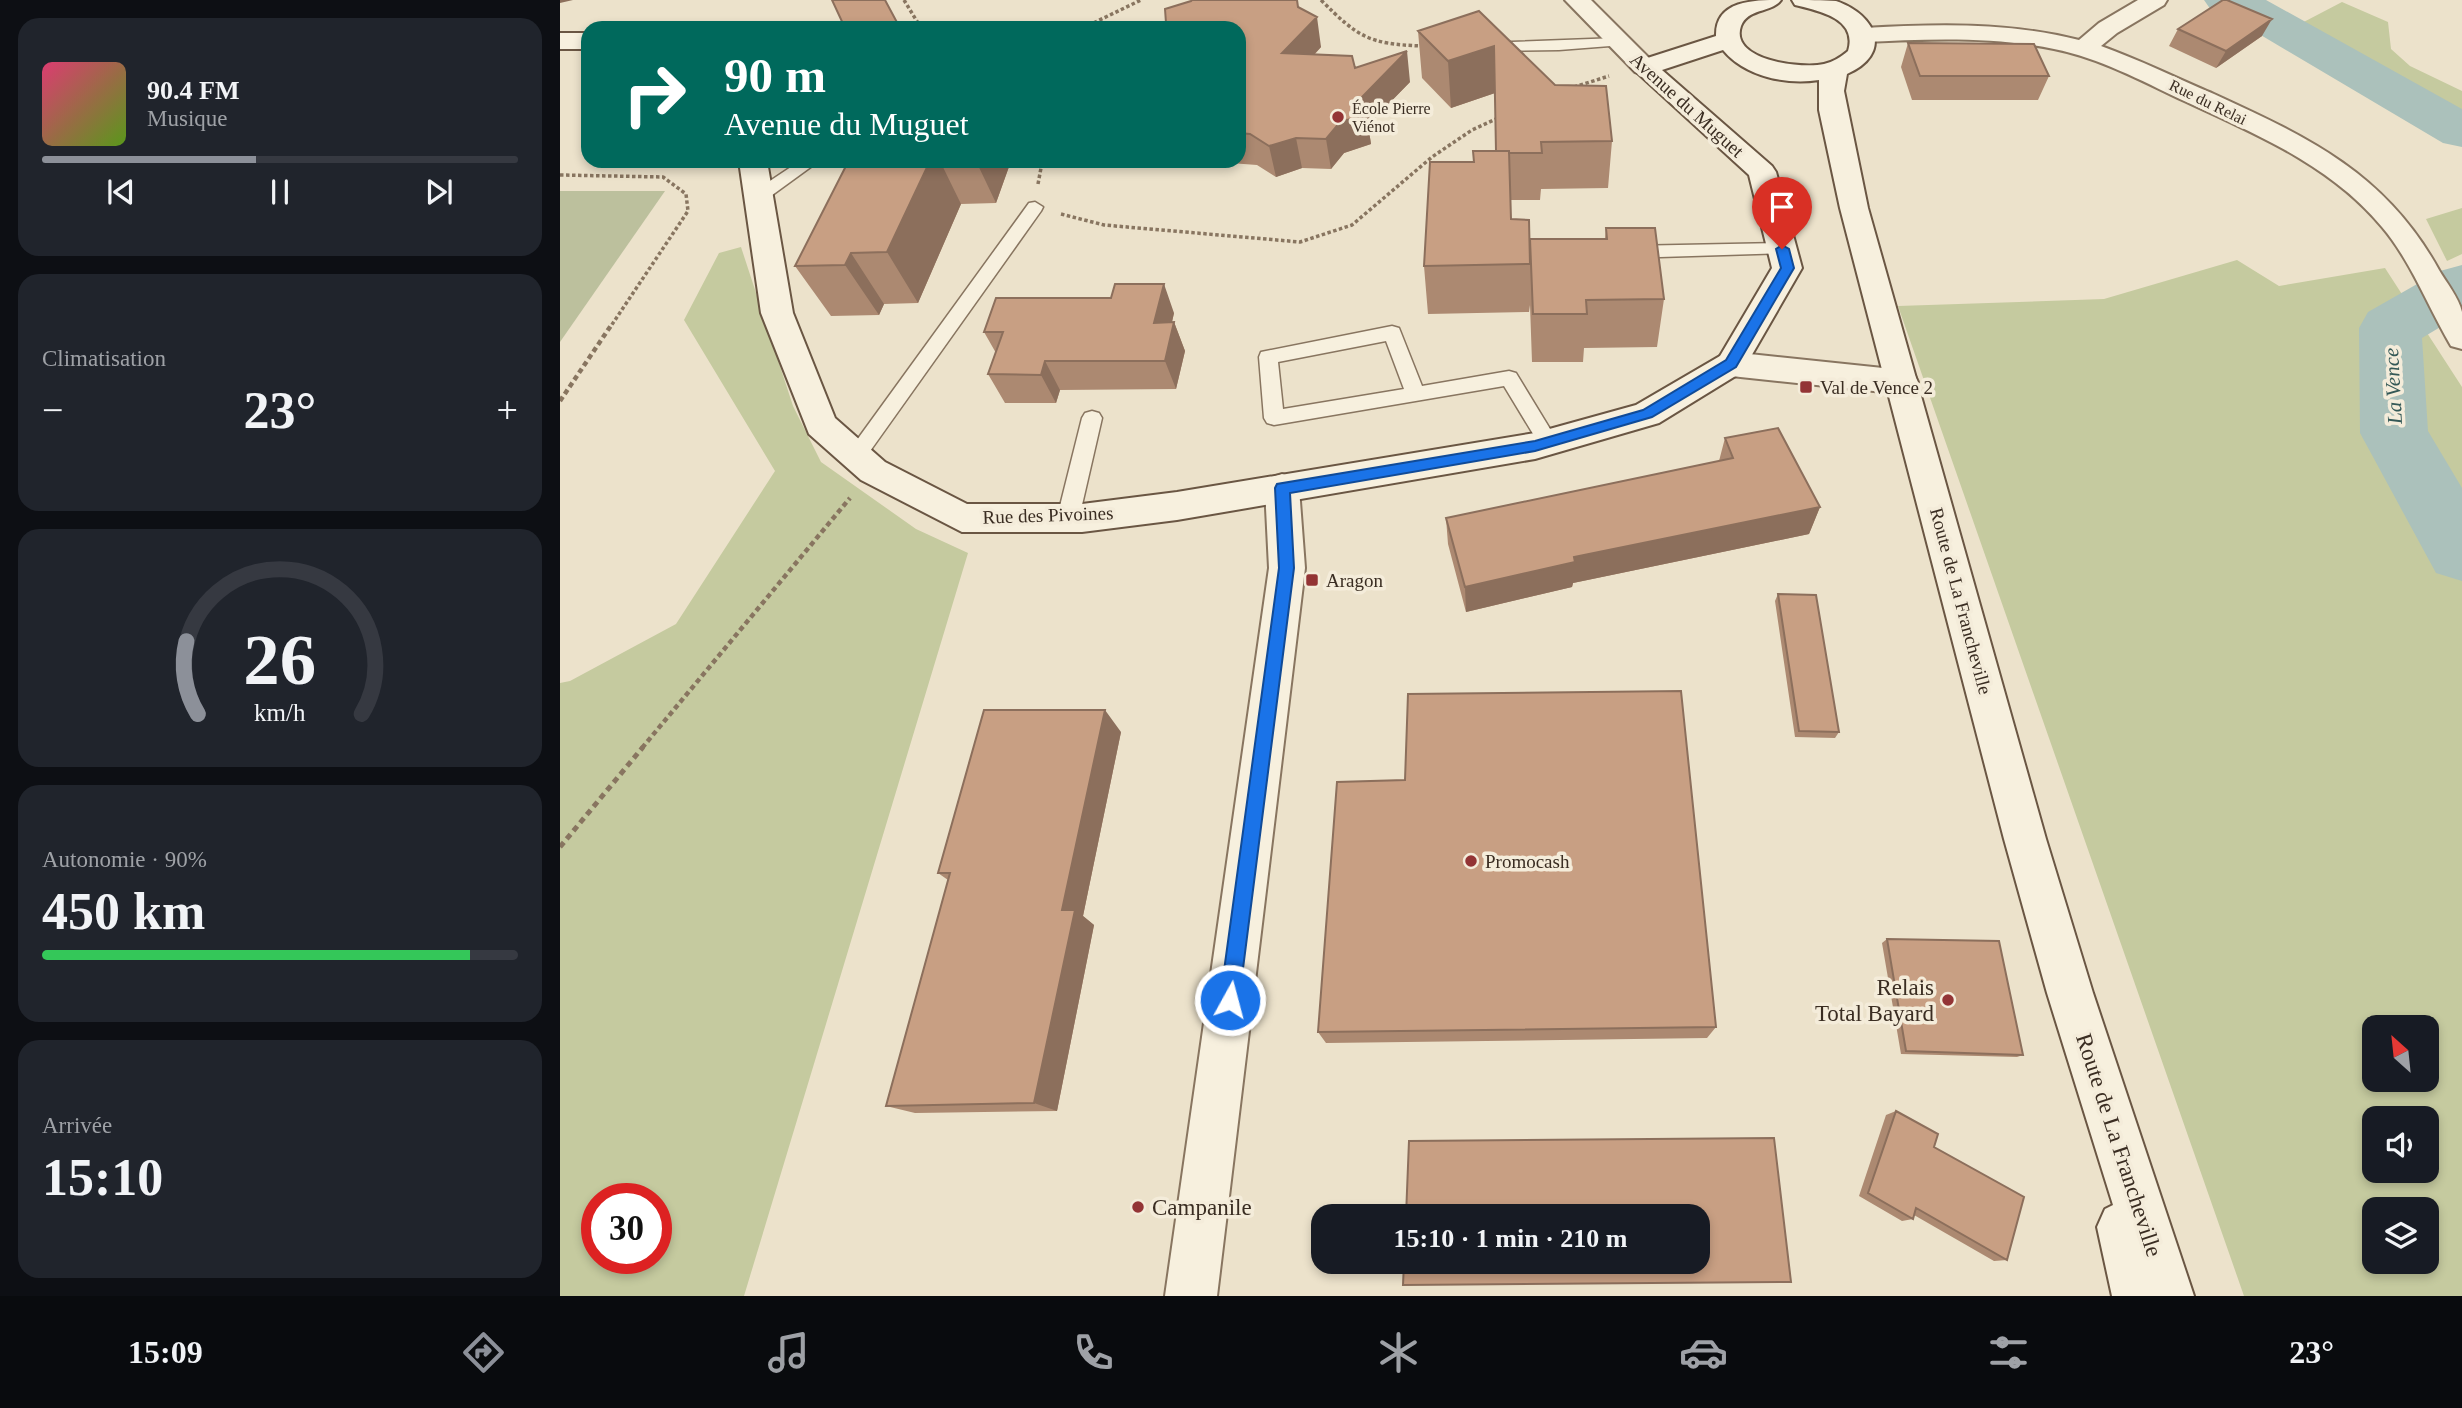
<!DOCTYPE html>
<html lang="fr">
<head>
<meta charset="utf-8">
<style>
	body { margin:0; font-family:Georgia,serif; background:#20242c; color:#f1f3f6; height:100vh; display:flex; flex-direction:column; font-size:26px; white-space:nowrap }
	* { box-sizing:border-box; margin:0 }
	p { font-size:23px; color:#9ea1a6 }
	.icon { flex:none; width:38px; height:38px; fill:none; stroke:currentColor; stroke-width:2; stroke-linecap:round; stroke-linejoin:round }
	.map { position:relative; flex:1; overflow:hidden }
	.drawer { display:flex; flex-direction:column; gap:18px; padding:18px; background:#0d0f14; width:560px }
	.drawer>* { flex:none }
	.banner { position:absolute; left:21px; top:21px; width:665px; height:147px; border-radius:21px; box-shadow:0 4px 10px #0003; background:#00695c; color:#fff; overflow:hidden }
	.needle { width:46px; rotate:333deg }
	.controls { position:absolute; left:1802px; top:1015px; display:grid; gap:14px }
	.controls a { display:grid; place-items:center; width:77px; height:77px; border-radius:14px; background:#171b24; box-shadow:0 4px 10px #0003; font-size:35px }
	.speed { position:absolute; left:21px; top:1183px; display:flex; gap:14px; font-size:35px; font-weight:700; text-align:center }
	.speed>* { display:grid; place-content:center; width:91px; height:91px; border-radius:50%; background:#171b24; box-shadow:0 4px 10px #0003; line-height:1 }
	.speed .limit { border:10px solid #d22; background:#fff; color:#111 }
	.pin { position:absolute; display:grid; place-items:center; width:60px; height:60px; color:#fff; margin:-72px -30px; border-radius:50% 50% 50% 0; rotate:-45deg; box-shadow:0 0 7px #0007 }
	.pin .icon { rotate:45deg }
	.me { position:absolute; width:77px; margin:-38px; rotate:7deg; stroke-linejoin:round; filter:drop-shadow(0 0 5px #0008) }
	.turn { display:flex; align-items:center; gap:24px; height:147px; padding:0 28px; font-size:32px }
	.turn .icon { width:91px; height:91px; stroke-width:2.5 }
	.turn b { display:block; font-size:49px; line-height:60px }
	.big { font-size:52px; font-weight:700; line-height:1.1 }
	.drawer .card { flex:1; display:flex; flex-direction:column; justify-content:center; gap:10px; min-width:0; padding:0 24px; border-radius:21px; background:#20242c }
	.drawer .dial { align-items:center; gap:0 }
	.dial svg { height:182px; overflow:visible; fill:none; stroke:#363941; stroke-width:7; stroke-linecap:round; text-anchor:middle }
	.dial text { fill:#f1f3f6; stroke:none }
	.song { display:flex; align-items:center; gap:21px }
	.cover { width:84px; height:84px; border-radius:10px; background:linear-gradient(135deg,hsl(340 70% 55%),hsl(90 70% 35%)) }
	.played { height:7px; border-radius:4px; background:linear-gradient(90deg,#8c9099 45%,#363941 45%) }
	.keys { display:flex; justify-content:space-around; direction:ltr }
	.heat { display:flex; justify-content:space-between; align-items:center; font-size:38px; direction:ltr }
	.charge { height:10px; border-radius:5px; background:linear-gradient(90deg,#34c759 90%,#363941 0) }
	.trip { position:absolute; left:751px; top:1204px; width:399px; height:70px; border-radius:21px; background:#171b24; box-shadow:0 4px 10px #0003; font-weight:700; line-height:70px; text-align:center }
	.menu { display:flex; height:112px; justify-content:space-around; align-items:center; background:#090b0e; color:#9ea1a6 }
	.menu .icon { width:49px; height:49px }
	.menu .selected { color:#8c9099 }
	.menu b { font-size:32px; color:#f1f3f6 }
	main { display:flex; flex:1; min-height:0 }
	.map>svg:first-child { display:block }
</style>
</head>
<body>
<main>
<section class="drawer">
<div class="card">
<div class="song"><i class="cover"></i><div><b>90.4 FM</b><p>Musique</p></div></div>
<div class="played"></div>
<div class="keys"><svg class="icon" aria-label="previous" viewBox="0 0 24 24"><path d="M18 5L8 12l10 7zM5 5v14"/></svg><svg class="icon" aria-label="pause" viewBox="0 0 24 24"><path d="M8 5v14M16 5v14"/></svg><svg class="icon" aria-label="next" viewBox="0 0 24 24"><path d="M6 5l10 7-10 7zM19 5v14"/></svg></div>
</div>
<div class="card"><p>Climatisation</p>
<div class="heat"><a>−</a><b class="big">23°</b><a>+</a></div>
</div>
<div class="card dial"><svg viewBox="0 0 100 80">
<path d="M14 69A42 42 0 1 1 86 69"/>
<path d="M14 69A42 42 0 0 1 9 37" stroke="#8c9099"/>
<text x="50" y="56" font-size="32" font-weight="700">26</text>
<text x="50" y="72" font-size="11">km/h</text>
</svg></div>
<div class="card"><p>Autonomie · 90%</p><b class="big">450 km</b><div class="charge"></div></div>
<div class="card"><p>Arrivée</p><b class="big">15:10</b></div>
</section>
<div class="map">
<svg width="1902" height="1296" viewBox="0 0 1902 1296">
	<rect width="100%" height="100%" fill="#ece2cb"/>
	<path fill="#c5ca9f" fill-rule="evenodd" d="M1782 2 1828 22 1831 49 1850 66 1902 91V141L1883 126 1715 37Z
		M1902 208V254L1887 261 1866 219Z
		M181 247 233 406 261 462 356 529 408 553 184 1296H0V683L10 681 116 624 215 471 124 320 159 253ZM37 1199H96V1258H37Z
		M1677 260 1719 286 1825 268 1902 387V1296H1684L1338 306 1544 299ZM1815 1027H1867V1080H1815ZM1815 1118H1867V1171H1815ZM1815 1209H1867V1262H1815Z"/>
	<path fill="#bcc09d" d="M0 191H105L0 342Z"/>
	<g fill="none" stroke-linecap="round" stroke-linejoin="round">
		<path fill="#abc1bb" fill-rule="evenodd" d="M1644 0H1706L1902 109V147L1883 143 1694 31 1651 10Z
			M1902 265V314L1862 338 1868 431 1902 488V581L1876 573 1800 433 1799 328 1808 312 1880 271Z"/>
		<g stroke="#887560" stroke-width="3">
			<path id="lane" d="M1058 38 1065 42 1063 45 999 50 924 51 917 47 924 43Z
				M240 161H259L204 201H192L190 197 192 193Z
				M475 202 483 207 481 211 303 461 296 464 289 461 286 456 289 451 469 203Z
				M1222 243 1228 245 1231 249 1228 253 1068 258 1059 252 1068 246Z
				M832 326 839 328 841 333 862 386 949 371 956 373 998 442 995 447 988 450 981 447 944 386 714 425 707 423 704 418 699 357 701 352ZM826 341 844 389 723 409 718 362Z
				M532 411 539 413 542 418 519 518 515 524 508 526 501 524 497 518 522 418 525 413Z"/>
		</g>
		<g stroke="#887560" stroke-width="4">
			<path id="street" d="M1005 0H1031L1093 62 1097 67 1093 72 1084 75 1075 72Z
				M1578 0H1607L1604 5 1557 33 1541 46C1580 60 1616 78 1654 94 1750 138 1826 174 1879 270 1886 282 1899 298 1902 312 1902 323 1902 338 1902 349L1891 346C1868 307 1851 261 1822 227 1770 164 1693 133 1622 100 1580 80 1539 58 1494 49 1431 36 1366 39 1303 42L1294 40 1291 35 1294 30 1303 28C1376 24 1448 22 1519 40L1539 23Z
				M1171 352 1342 370 1354 374 1358 382 1354 390 1342 394 1171 376 1160 372 1155 364 1160 356Z
				M722 474 734 478 739 488 745 568 657 1296H605L709 568 705 488 710 478Z"/>
		</g>
		<g stroke="#6a5643" stroke-width="4">
			<path id="secondary" d="M1221 0C1212 13 1188 8 1181 26 1169 61 1243 69 1264 64 1273 62 1281 57 1288 51 1298 19 1260 11 1235 5L1232 0C1246 0 1263 0 1276 1 1317 15 1333 54 1287 74L1284 91 1308 208 1486 839 1533 993 1634 1296H1552L1537 1227 1545 1209 1553 1205 1487 993 1444 839 1280 208 1259 110V80C1227 85 1185 77 1163 50L1102 70 1212 166 1216 172 1242 268 1182 372 1099 423 975 459 617 520 522 532H402L301 480 249 434 201 313 179 161H207L233 313 275 418 325 462 407 504H522L617 492 975 433 1076 405 1160 356 1212 268 1189 175 1071 67 1075 62 1156 36C1155 0 1194 0 1221 0Z
				M0 33H28V49H0Z"/>
		</g>
		<path stroke="#887560" stroke-width="3.5" stroke-dasharray="3.5 2.5" stroke-linecap="butt" d="M344 0 361 28
			M761 0C798 37 808 44 862 46
			M523 28 581 0
			M1014 87 1049 76
			M0 175 103 177 126 194 128 211 51 326
			M478 184 481 168 479 161
			M501 214 544 225 740 242 792 225 872 157 912 130 938 118"/>
		<path stroke="#887560" stroke-width="4.5" stroke-dasharray="5 3.5" stroke-linecap="butt" d="M0 401 52 324
			M82 748 290 498"/>
		<path stroke="#887560" stroke-width="5" stroke-dasharray="6 4.5" stroke-linecap="butt" d="M0 847 83 747"/>
		<use href="#lane" fill="#f7f0de" fill-rule="evenodd"/>
		<use href="#street" fill="#f7f0de" fill-rule="evenodd"/>
		<use href="#secondary" fill="#f7f0de" fill-rule="evenodd"/>
	</g>
	<path fill="#ac8971" d="M631 1 738 7 761 47 755 54 795 68 850 82 808 125 811 144 784 153 771 169 742 168 716 177 697 165 670 163 669 161H679V28Z
		M1618 29 1702 36 1656 68 1609 46Z
		M858 31 1052 141 1048 188 981 189 980 200H950L951 219 970 244 1045 239 1046 228 1104 299 1097 347 1024 348 1023 362H972L970 305 969 312 868 314 864 266 914 162 936 151 935 93 891 108 862 78Z
		M1348 43 1489 76 1478 100H1352L1341 67Z
		M309 161H451L436 203 401 204 358 303 324 304 319 315 271 316 235 266Z
		M614 313 612 322H614L625 351 616 389 500 390 496 403H445L428 374 436 353 424 332Z
		M1165 438 1260 507 1249 534 1013 583 1012 587 906 612 888 544 886 518 1159 461Z
		M1218 594 1279 732 1275 738 1235 737 1215 601Z
		M561 732 523 916 534 925 497 1111 355 1113 326 1106 388 880 378 873Z
		M845 780 1156 1027 1147 1038 766 1043 758 1032Z
		M1327 939 1463 1055 1457 1057 1341 1054 1322 943Z
		M1336 1111 1374 1147 1447 1260 1434 1261 1354 1215 1353 1219 1342 1221 1299 1196 1326 1115Z"/>
	<path fill="#8c6f5c" d="M0 0H13L0 3Z
		M757 17 761 47 727 83 722 53Z
		M1712 19 1702 36 1656 68 1666 51Z
		M934 46 935 93 891 108 888 61Z
		M847 51 850 82 808 125 811 144 784 153 771 169 766 139 802 97Z
		M736 138 742 168 716 177 709 146Z
		M370 161H380L401 204 358 303 327 252Z
		M416 161H451L436 203Z
		M291 253 324 304 319 315 285 265Z
		M604 284 614 313 605 352 594 323Z
		M614 322 625 351 616 389 605 361Z
		M485 361 500 390 496 403 481 375Z
		M1260 507 1249 534 1013 583 1012 587 906 612 905 587 1014 557Z
		M545 710 561 732 523 916 534 925 497 1111 474 1103 502 910Z"/>
	<path fill="#c89f83" stroke="#8c6f5c" stroke-width="2" d="M272 0H325L340 28H285Z
		M632 0H737L738 7 757 17 722 53 792 56 795 68 847 51 802 97 807 114 780 122 766 139 736 138 709 146 690 134 679 133V63L680 62H679V28H601L606 23 605 9 631 1Z
		M1663 0H1667L1712 19 1666 51 1618 29Z
		M919 11 995 85 1046 86 1052 141 981 142 982 153H949V151H936L934 46 888 61 858 31Z
		M1348 43 1474 44 1489 76H1360Z
		M913 151H949L951 219 969 220 970 264 864 266 870 162H914Z
		M309 161H370L327 252 291 253 285 265 235 266 288 162Z
		M1046 228H1095L1104 299 1026 300 1027 314H973L970 239H1047Z
		M555 284H604L594 323 614 322 605 361H485L481 375 428 374 443 332H424L436 298H551Z
		M1218 428 1260 507 1014 557 1015 562 905 587 886 518 1173 458 1165 438Z
		M1218 594 1256 595 1279 732 1239 731Z
		M1121 691 1156 1027 758 1032 777 782 845 780 848 694Z
		M424 710H545L502 910H515L474 1103 326 1106 390 873H378Z
		M1327 939 1439 941 1463 1055 1346 1051Z
		M1336 1111 1378 1134 1374 1147 1464 1197 1447 1260 1356 1208 1353 1219 1308 1193Z
		M1214 1138 1231 1282 843 1285 844 1262H1138V1216H846L849 1141Z"/>
	<path fill="#1a73e8" stroke="#114b97" stroke-width="2" d="M1222 245 1229 249 1234 268 1176 367 1092 417 975 451 730 493 734 568 679 1000 677 1006 670 1009 663 1006 660 1000 719 568 715 488 717 484 975 441 1083 410 1166 360 1221 268 1216 249Z"/>
	<g fill="#933435" stroke="#f4ecda" stroke-width="2.5">
		<circle cx="778" cy="117" r="7"/>
		<rect x="1239" y="380" width="14" height="14" rx="3.5"/>
		<rect x="745" y="573" width="14" height="14" rx="3.5"/>
		<circle cx="911" cy="861" r="7"/>
		<circle cx="1388" cy="1000" r="7"/>
		<circle cx="578" cy="1207" r="7"/>
	</g>
	<g text-anchor="middle" dominant-baseline="central" stroke-width="7" stroke-linejoin="round" paint-order="stroke">
		<g font-size="16" fill="#3a2d22" stroke="#f4ecda">
			<text transform="translate(1648 102) rotate(26)">Rue du Relai</text>
		</g>
		<g font-size="16" fill="#3a2d22" stroke="#f4ecda" text-anchor="start">
			<text x="792" y="108">École Pierre<tspan x="792" dy="18">Viénot</tspan></text>
		</g>
		<g font-size="19" fill="#3a2d22" stroke="#f4ecda">
			<text transform="translate(1127 105) rotate(42)">Avenue du Muguet</text>
			<text transform="translate(488 515) rotate(-2)">Rue des Pivoines</text>
			<text transform="translate(1401 601) rotate(75)">Route de La Francheville</text>
		</g>
		<g font-size="19" fill="#3a2d22" stroke="#f4ecda" text-anchor="start">
			<text x="1260" y="387">Val de Vence 2</text>
			<text x="766" y="580">Aragon</text>
			<text x="925" y="861">Promocash</text>
		</g>
		<g font-size="21" font-style="italic" fill="#335856" stroke="#f4ecda">
			<text transform="translate(1833 386) rotate(-93)">La Vence</text>
		</g>
		<g font-size="23" fill="#3a2d22" stroke="#f4ecda" text-anchor="end">
			<text x="1374" y="987">Relais<tspan x="1374" dy="26">Total Bayard</tspan></text>
			<text x="592" y="1207" text-anchor="start">Campanile</text>
		</g>
		<g font-size="23" fill="#3a2d22" stroke="#f4ecda">
			<text transform="translate(1559 1145) rotate(72)">Route de La Francheville</text>
		</g>
	</g>
</svg>
<div class="controls">
<a><svg class="needle" viewBox="-14 -14 28 28"><path d="M0-13l5 13h-10z" fill="#e53935"/><path d="M0 13l5-13h-10z" fill="#9ea1a6"/></svg></a>
<a><svg class="icon" aria-label="sound" viewBox="0 0 24 24"><path d="M4 9h4l5-4v14l-5-4H4zM17 9q2 3 0 6"/></svg></a>
<a><svg class="icon" aria-label="layers" viewBox="0 0 24 24"><path d="M12 4l9 5-9 5-9-5zM3 14l9 5 9-5"/></svg></a>
</div>
<div class="speed"><div class="limit">30</div></div>
<div class="pin" style="left:1222px;top:249px;background:#d93025"><svg class="icon" aria-label="arrive" viewBox="0 0 24 24"><path d="M6 21V4h12l-3 4 3 4H6"/></svg></div>
<svg class="me" style="left:670px;top:1000px" viewBox="-20 -20 40 40"><circle r="17" fill="#1a73e8" stroke="#fff" stroke-width="3"/><path d="M0-11L8 9 0 5-8 9z" fill="#fff"/></svg>
<div class="trip">15:10 · 1 min · 210 m</div>
<div class="banner">
<div class="turn"><svg class="icon" aria-label="right" viewBox="0 0 24 24"><path d="M7 20v-9h11M14 6l5 5-5 5"/></svg><div><b>90 m</b>Avenue du Muguet</div></div>
</div>
</div>
</main>
<nav class="menu">
<b>15:09</b>
<svg class="icon selected" aria-label="directions" viewBox="0 0 24 24"><path d="M12 3l9 9-9 9-9-9zM9 14v-3h6M13 9l2 2-2 2"/></svg>
<svg class="icon" aria-label="music" viewBox="0 0 24 24"><path d="M9 18V5l10-2v13"/><circle cx="6" cy="18" r="3"/><circle cx="16" cy="16" r="3"/></svg>
<svg class="icon" aria-label="phone" viewBox="0 0 24 24"><path d="M5 4h4l2 5-3 2q2 4 5 5l2-3 5 2v4C11 20 4 13 5 4z"/></svg>
<svg class="icon" aria-label="climate" viewBox="0 0 24 24"><path d="M12 3v18M4 7l16 10M4 17L20 7"/></svg>
<svg class="icon" aria-label="car" viewBox="0 0 24 24"><path d="M5 17H2v-5l4-1 3-4h7l3 4 3 1v5h-3M9 17h6M6 11h13"/><circle cx="7" cy="17" r="2"/><circle cx="17" cy="17" r="2"/></svg>
<svg class="icon" aria-label="filters" viewBox="0 0 24 24"><path d="M4 7h16M4 17h16"/><circle cx="9" cy="7" r="2"/><circle cx="15" cy="17" r="2"/></svg>
<b>23°</b>
</nav>
</body>
</html>
